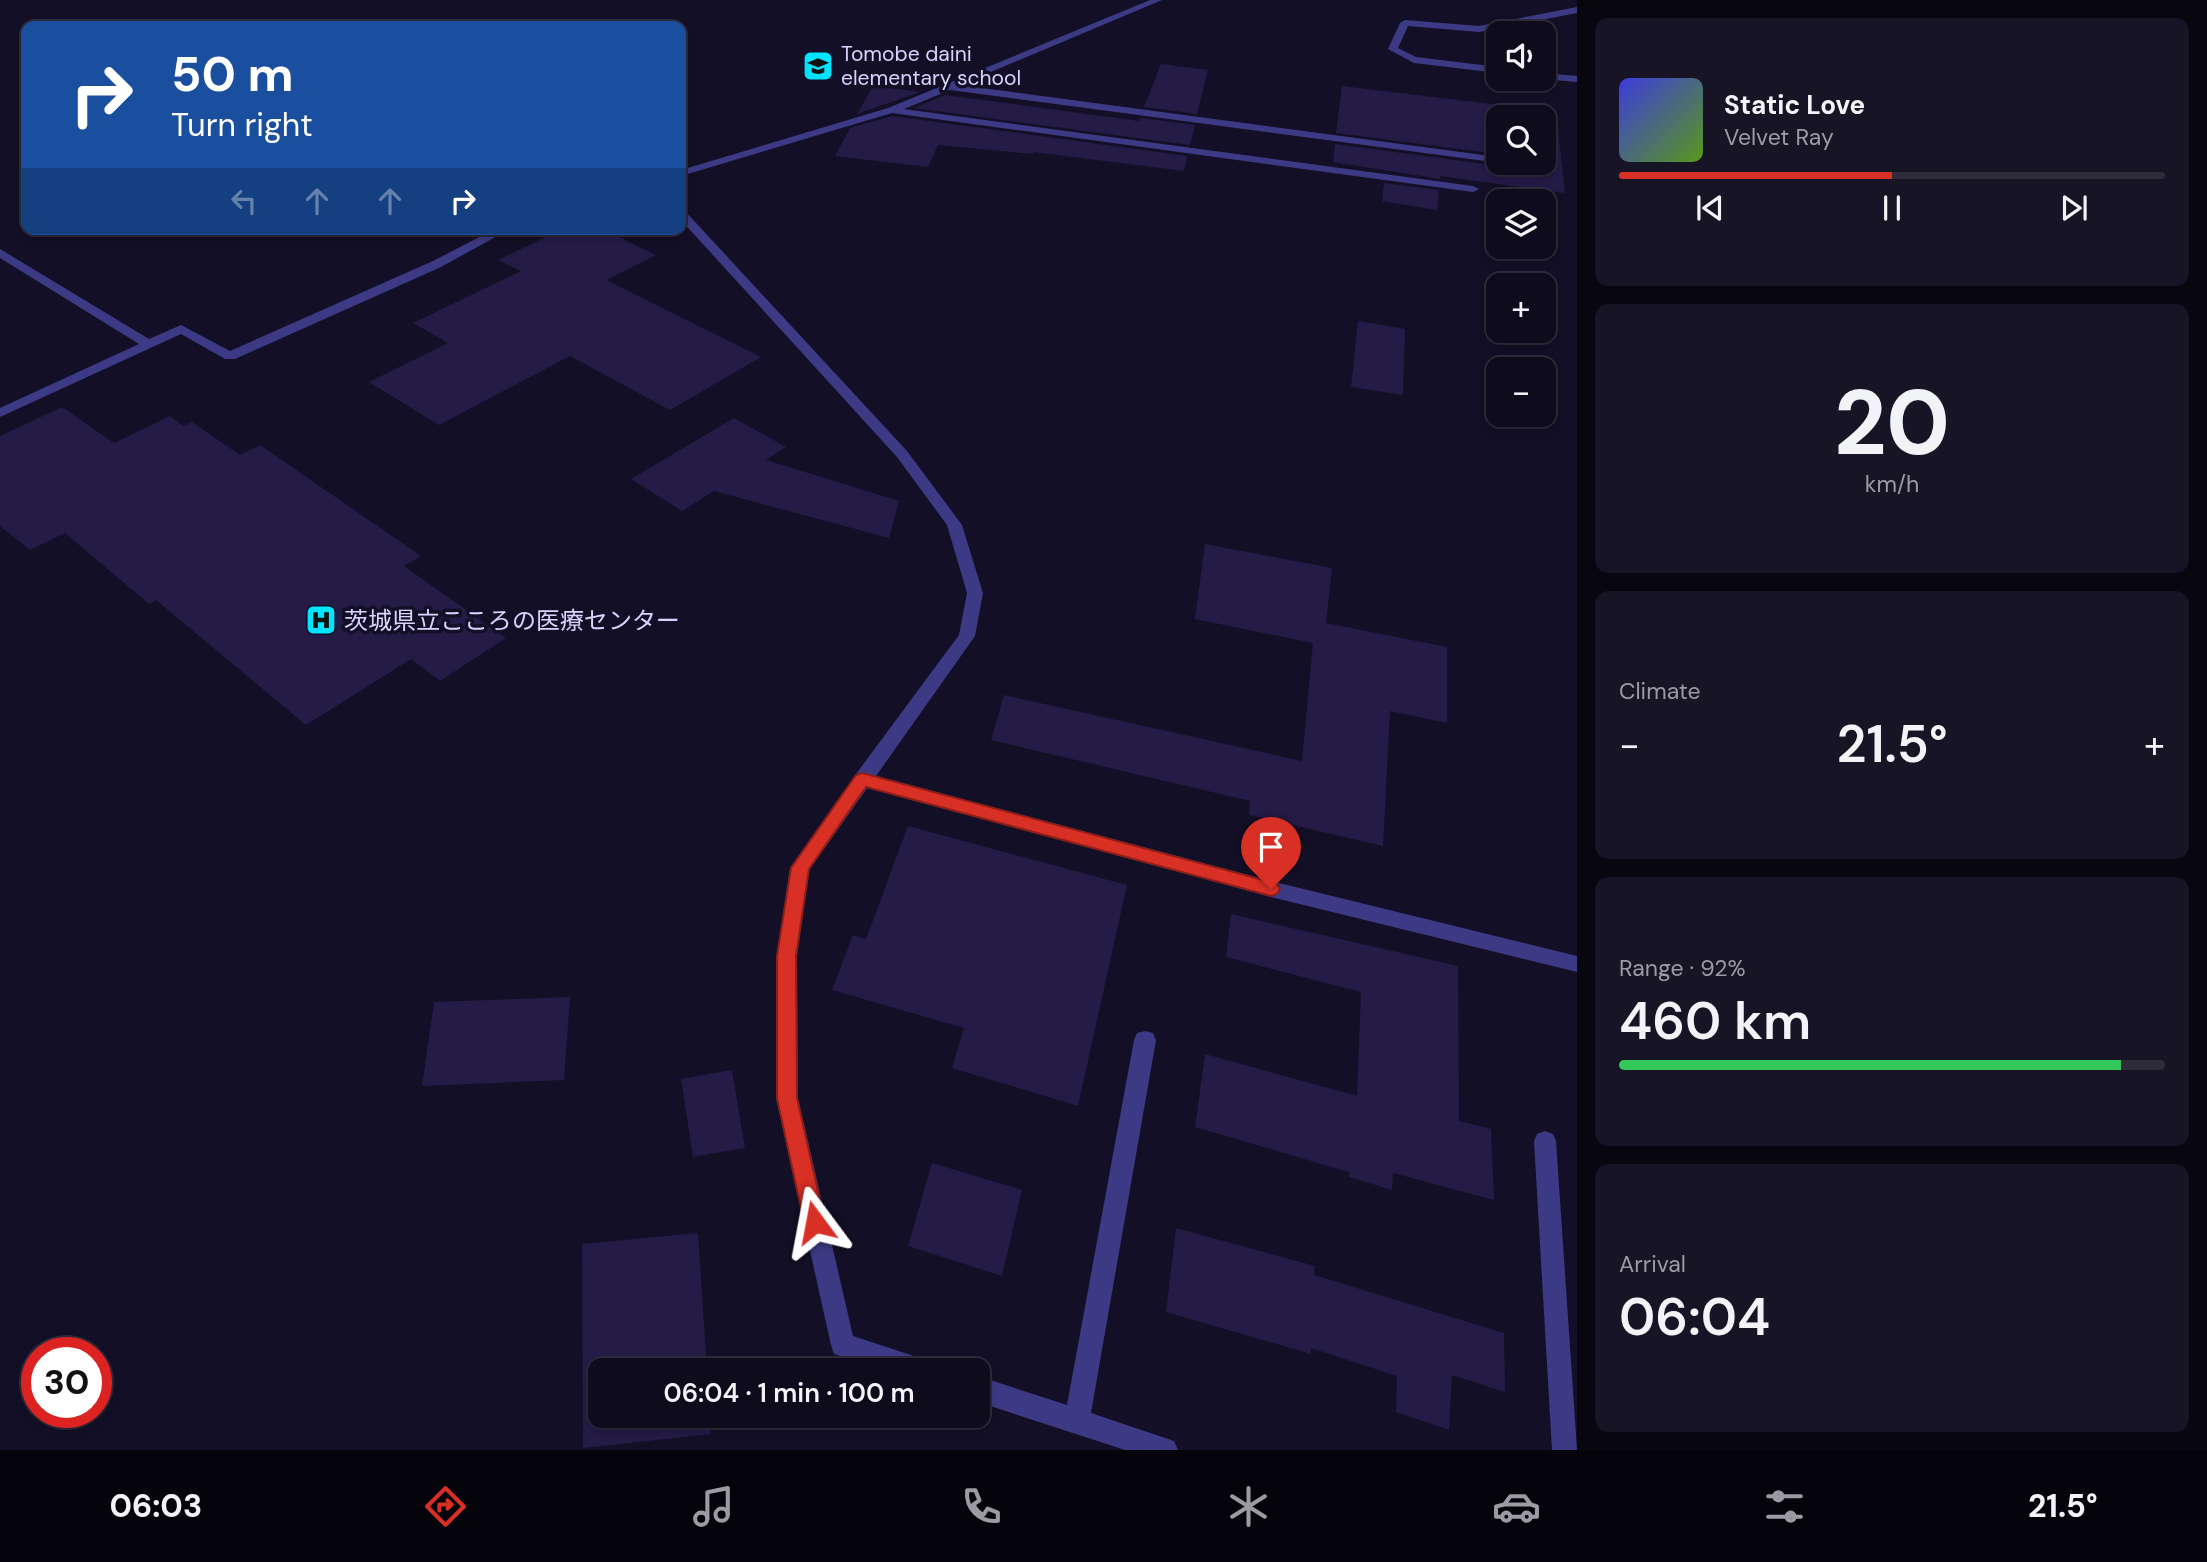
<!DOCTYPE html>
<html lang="en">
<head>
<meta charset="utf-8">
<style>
	body { margin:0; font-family:"DM Sans","Noto Sans JP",sans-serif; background:#171425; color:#f1f3f6; height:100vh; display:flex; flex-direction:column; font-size:26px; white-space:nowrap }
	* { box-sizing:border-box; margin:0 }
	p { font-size:23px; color:#9b9ba3 }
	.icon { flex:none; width:38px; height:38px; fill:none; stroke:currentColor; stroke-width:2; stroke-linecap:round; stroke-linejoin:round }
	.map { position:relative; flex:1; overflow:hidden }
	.sheet { display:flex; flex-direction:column; gap:18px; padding:18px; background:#08060f; width:630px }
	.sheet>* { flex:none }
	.guide { position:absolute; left:21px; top:21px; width:665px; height:214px; border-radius:14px; box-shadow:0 4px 10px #0003,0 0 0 2px #2e2b3b; background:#1a4fa0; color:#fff; overflow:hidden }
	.tools { position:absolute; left:1486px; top:21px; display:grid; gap:14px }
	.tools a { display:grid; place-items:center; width:70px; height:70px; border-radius:14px; background:#0e0b1c; box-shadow:0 4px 10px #0003,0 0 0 2px #2e2b3b; font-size:35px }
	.speed { position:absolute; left:21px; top:1337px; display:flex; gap:14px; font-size:35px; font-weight:700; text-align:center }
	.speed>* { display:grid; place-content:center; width:91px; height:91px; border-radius:50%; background:#0e0b1c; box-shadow:0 4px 10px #0003,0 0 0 2px #2e2b3b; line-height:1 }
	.speed .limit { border:10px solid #d22; background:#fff; color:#111 }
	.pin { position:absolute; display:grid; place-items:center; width:60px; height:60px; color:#fff; margin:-72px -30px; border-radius:50% 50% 50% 0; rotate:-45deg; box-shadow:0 0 7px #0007 }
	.pin .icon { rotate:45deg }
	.me { position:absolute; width:77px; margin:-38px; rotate:347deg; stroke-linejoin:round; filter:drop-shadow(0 0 5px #0008) }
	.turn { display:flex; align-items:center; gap:24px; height:147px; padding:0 35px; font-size:32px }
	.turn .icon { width:91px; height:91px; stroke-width:2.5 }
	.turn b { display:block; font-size:49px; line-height:60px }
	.lanes { display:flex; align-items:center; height:66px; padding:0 35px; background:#0003; justify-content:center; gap:35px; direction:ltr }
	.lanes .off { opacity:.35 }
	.big { font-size:52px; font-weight:600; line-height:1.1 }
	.sheet .tile { flex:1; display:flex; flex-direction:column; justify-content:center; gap:10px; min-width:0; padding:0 24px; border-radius:14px; background:#171425 }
	.sheet .dial { align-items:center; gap:0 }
	.dial b { font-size:91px; line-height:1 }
	.song { display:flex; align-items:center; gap:21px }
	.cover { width:84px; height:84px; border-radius:10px; background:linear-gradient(135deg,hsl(240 70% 55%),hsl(90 70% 35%)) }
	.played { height:7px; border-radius:4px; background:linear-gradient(90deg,#d93025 50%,#2e2b3b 50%) }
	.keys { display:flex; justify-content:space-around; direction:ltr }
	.heat { display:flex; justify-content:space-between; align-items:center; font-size:38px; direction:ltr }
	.charge { height:10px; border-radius:5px; background:linear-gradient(90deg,#34c759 92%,#2e2b3b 0) }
	.trip { position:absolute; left:588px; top:1358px; width:402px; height:70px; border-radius:14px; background:#0e0b1c; box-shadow:0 4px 10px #0003,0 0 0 2px #2e2b3b; font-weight:600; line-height:70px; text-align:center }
	.tab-bar { display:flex; height:112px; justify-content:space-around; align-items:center; background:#06040b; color:#9b9ba3 }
	.tab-bar .icon { width:49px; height:49px }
	.tab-bar .active { color:#d93025 }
	.tab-bar b { font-size:32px; color:#f1f3f6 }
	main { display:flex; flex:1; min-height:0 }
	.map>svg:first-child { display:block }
</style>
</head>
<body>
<main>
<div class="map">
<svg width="1577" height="1450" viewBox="0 0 1577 1450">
	<rect width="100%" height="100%" fill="#130f26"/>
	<path fill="#241b47" d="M1161 64 1208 70 1197 114 1144 107Z
		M873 86 920 92 857 114Z
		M1342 86 1556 112 1565 193 1440 176V179L1333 162 1335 144 1500 166 1502 163H1544V117H1498V154L1336 133Z
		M945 95 1139 121 1140 118 1195 125 1190 145 914 108Z
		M892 116 1187 156 1184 171 1033 152V154L938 145 928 167 835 156 850 128Z
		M1384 183 1439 190 1437 210 1382 201Z
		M563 229H602L656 255 606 280 761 357 670 410 570 356 439 425 369 382 448 343 413 323 521 271 498 260Z
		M1358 321 1405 329 1403 395 1351 387Z
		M62 407 114 443 170 416 183 426 192 422 240 455 260 445 421 556 404 566 506 638 440 681 411 659 306 725 156 600 149 604 65 533 30 550 0 526V436Z
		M734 418 786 447 766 460 899 501 889 538 714 491 682 511 631 479Z
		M1205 544 1332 568 1326 623 1447 647V723L1390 711 1383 846 1249 815 1250 801 991 740 1004 695 1302 761 1313 643 1195 619Z
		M908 826 1127 885 1078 1106 952 1068 964 1028 832 990 853 935 866 939Z
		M1231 914 1458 966 1459 1121 1491 1129 1494 1200 1393 1173 1392 1190 1349 1177V1172L1195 1127 1205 1054 1357 1096 1361 992 1226 957Z
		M570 997 564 1080 422 1086 434 1002Z
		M732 1070 745 1148 693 1157 681 1079Z
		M932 1163 1022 1190 1002 1276 908 1246Z
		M1176 1228 1315 1266 1314 1275 1504 1333 1505 1392 1452 1375 1449 1430 1396 1412 1397 1376 1311 1348V1354L1166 1312Z
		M698 1233 707 1370H600V1416H710L711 1434 583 1448 582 1244Z"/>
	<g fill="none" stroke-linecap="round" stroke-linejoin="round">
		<path fill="#3d3a85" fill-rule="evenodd" d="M419 20 429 26 416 25 414 23Z
			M495 229H510L441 267 235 359H225L181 334 0 417V408L139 344 0 258V249L149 339 181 325 230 351 433 261Z"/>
		<path fill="#3d3a85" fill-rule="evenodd" d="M1150 0H1162L960 85 1498 157 1500 163 950 90 904 109 1473 186 1479 189 1473 192 892 113 681 176V170L888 108Z
			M1577 7V13L1479 32 1408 26 1398 48 1416 57 1498 67V73L1414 63 1388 49 1400 23 1405 20 1479 26Z
			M1544 73 1577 76V82L1543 79Z
			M681 210 685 211 907 451 962 525 983 593 975 636 876 776 1271 881 1577 956V972L1271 897 868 787 809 870 797 956 798 1098 853 1336 929 1361 932 1370H882L834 1354 831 1345 776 1098 777 956 790 868 856 774 959 635 967 593 947 525 897 457 681 220Z
			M1145 1031 1153 1033 1156 1040 1091 1413 1174 1441 1178 1450H1125L978 1402V1376L1067 1405 1134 1040 1137 1033Z
			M1545 1131 1553 1134 1556 1141 1577 1450H1552L1534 1141 1537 1134Z"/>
	</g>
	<path fill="#d93025" stroke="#8d1f18" stroke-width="2" d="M862 773 1271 882 1277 884 1280 889 1277 894 1271 896 866 787 809 869 796 956 797 1098 825 1222 822 1229 815 1232 807 1229 804 1222 777 1098V956L791 868 856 775Z"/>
	<defs>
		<g id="school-square" transform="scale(1.575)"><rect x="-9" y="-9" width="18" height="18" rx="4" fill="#00e5ff" stroke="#130f26"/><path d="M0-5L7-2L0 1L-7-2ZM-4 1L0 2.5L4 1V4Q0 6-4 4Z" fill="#111"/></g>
		<g id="hospital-square" transform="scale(1.575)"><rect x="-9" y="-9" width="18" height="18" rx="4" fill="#00e5ff" stroke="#130f26"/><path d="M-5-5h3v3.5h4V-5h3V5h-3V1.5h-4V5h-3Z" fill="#111"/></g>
	</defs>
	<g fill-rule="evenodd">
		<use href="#school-square" x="818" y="66"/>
		<use href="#hospital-square" x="321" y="620"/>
	</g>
	<g text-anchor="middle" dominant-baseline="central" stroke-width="7" stroke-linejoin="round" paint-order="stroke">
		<g font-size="21" fill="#d9d4ff" stroke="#130f26" text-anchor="start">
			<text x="841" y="54">Tomobe daini<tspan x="841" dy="24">elementary school</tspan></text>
		</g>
		<g font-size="24" fill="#d9d4ff" stroke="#130f26" text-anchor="start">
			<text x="344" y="620">茨城県立こころの医療センター</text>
		</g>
	</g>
</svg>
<div class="tools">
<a><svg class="icon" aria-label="sound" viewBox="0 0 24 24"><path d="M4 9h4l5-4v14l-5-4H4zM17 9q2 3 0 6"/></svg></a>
<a><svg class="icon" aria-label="search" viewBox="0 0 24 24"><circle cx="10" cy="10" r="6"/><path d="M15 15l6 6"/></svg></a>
<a><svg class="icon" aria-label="layers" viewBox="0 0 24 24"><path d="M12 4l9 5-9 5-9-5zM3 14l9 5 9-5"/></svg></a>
<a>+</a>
<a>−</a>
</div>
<div class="speed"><div class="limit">30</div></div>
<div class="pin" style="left:1271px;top:889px;background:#d93025"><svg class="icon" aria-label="arrive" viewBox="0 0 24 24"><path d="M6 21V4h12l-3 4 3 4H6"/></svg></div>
<svg class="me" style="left:815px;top:1222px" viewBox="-20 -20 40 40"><path d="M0-17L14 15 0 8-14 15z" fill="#d93025" stroke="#fff" stroke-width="4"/></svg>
<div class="trip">06:04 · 1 min · 100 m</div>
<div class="guide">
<div class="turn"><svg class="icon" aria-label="right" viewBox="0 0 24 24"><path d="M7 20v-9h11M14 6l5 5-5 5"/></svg><div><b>50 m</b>Turn right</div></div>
<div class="lanes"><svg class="icon off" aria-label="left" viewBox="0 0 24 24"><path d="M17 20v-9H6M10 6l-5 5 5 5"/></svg><svg class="icon off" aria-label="ahead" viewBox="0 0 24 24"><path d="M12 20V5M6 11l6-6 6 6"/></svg><svg class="icon off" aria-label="ahead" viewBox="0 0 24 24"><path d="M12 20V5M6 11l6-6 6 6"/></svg><svg class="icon" aria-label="right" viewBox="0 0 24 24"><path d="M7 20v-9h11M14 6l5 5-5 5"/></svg></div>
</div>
</div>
<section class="sheet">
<div class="tile">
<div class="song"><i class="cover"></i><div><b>Static Love</b><p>Velvet Ray</p></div></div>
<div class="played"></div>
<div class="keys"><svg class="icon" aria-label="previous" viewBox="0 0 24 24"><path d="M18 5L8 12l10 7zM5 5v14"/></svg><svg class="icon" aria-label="pause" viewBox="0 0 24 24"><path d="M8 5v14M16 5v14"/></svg><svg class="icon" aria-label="next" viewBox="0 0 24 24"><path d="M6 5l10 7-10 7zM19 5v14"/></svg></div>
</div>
<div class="tile dial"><b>20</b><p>km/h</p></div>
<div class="tile"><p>Climate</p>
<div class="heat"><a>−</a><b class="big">21.5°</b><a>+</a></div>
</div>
<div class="tile"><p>Range · 92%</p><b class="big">460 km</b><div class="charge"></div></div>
<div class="tile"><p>Arrival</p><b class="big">06:04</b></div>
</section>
</main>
<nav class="tab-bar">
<b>06:03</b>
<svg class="icon active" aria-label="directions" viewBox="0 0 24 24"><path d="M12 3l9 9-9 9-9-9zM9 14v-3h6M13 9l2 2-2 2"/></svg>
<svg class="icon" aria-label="music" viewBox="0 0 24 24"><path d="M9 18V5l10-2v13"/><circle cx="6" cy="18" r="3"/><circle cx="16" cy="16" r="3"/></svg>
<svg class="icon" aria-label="phone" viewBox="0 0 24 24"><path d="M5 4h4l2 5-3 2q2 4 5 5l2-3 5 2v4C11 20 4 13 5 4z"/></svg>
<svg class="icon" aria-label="climate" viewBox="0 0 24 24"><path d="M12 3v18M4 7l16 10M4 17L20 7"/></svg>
<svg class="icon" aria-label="car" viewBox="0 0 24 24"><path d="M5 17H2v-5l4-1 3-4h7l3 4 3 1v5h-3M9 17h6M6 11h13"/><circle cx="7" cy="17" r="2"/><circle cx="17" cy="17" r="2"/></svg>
<svg class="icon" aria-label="filters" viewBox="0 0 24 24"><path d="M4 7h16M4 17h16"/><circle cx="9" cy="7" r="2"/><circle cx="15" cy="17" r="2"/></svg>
<b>21.5°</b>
</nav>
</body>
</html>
